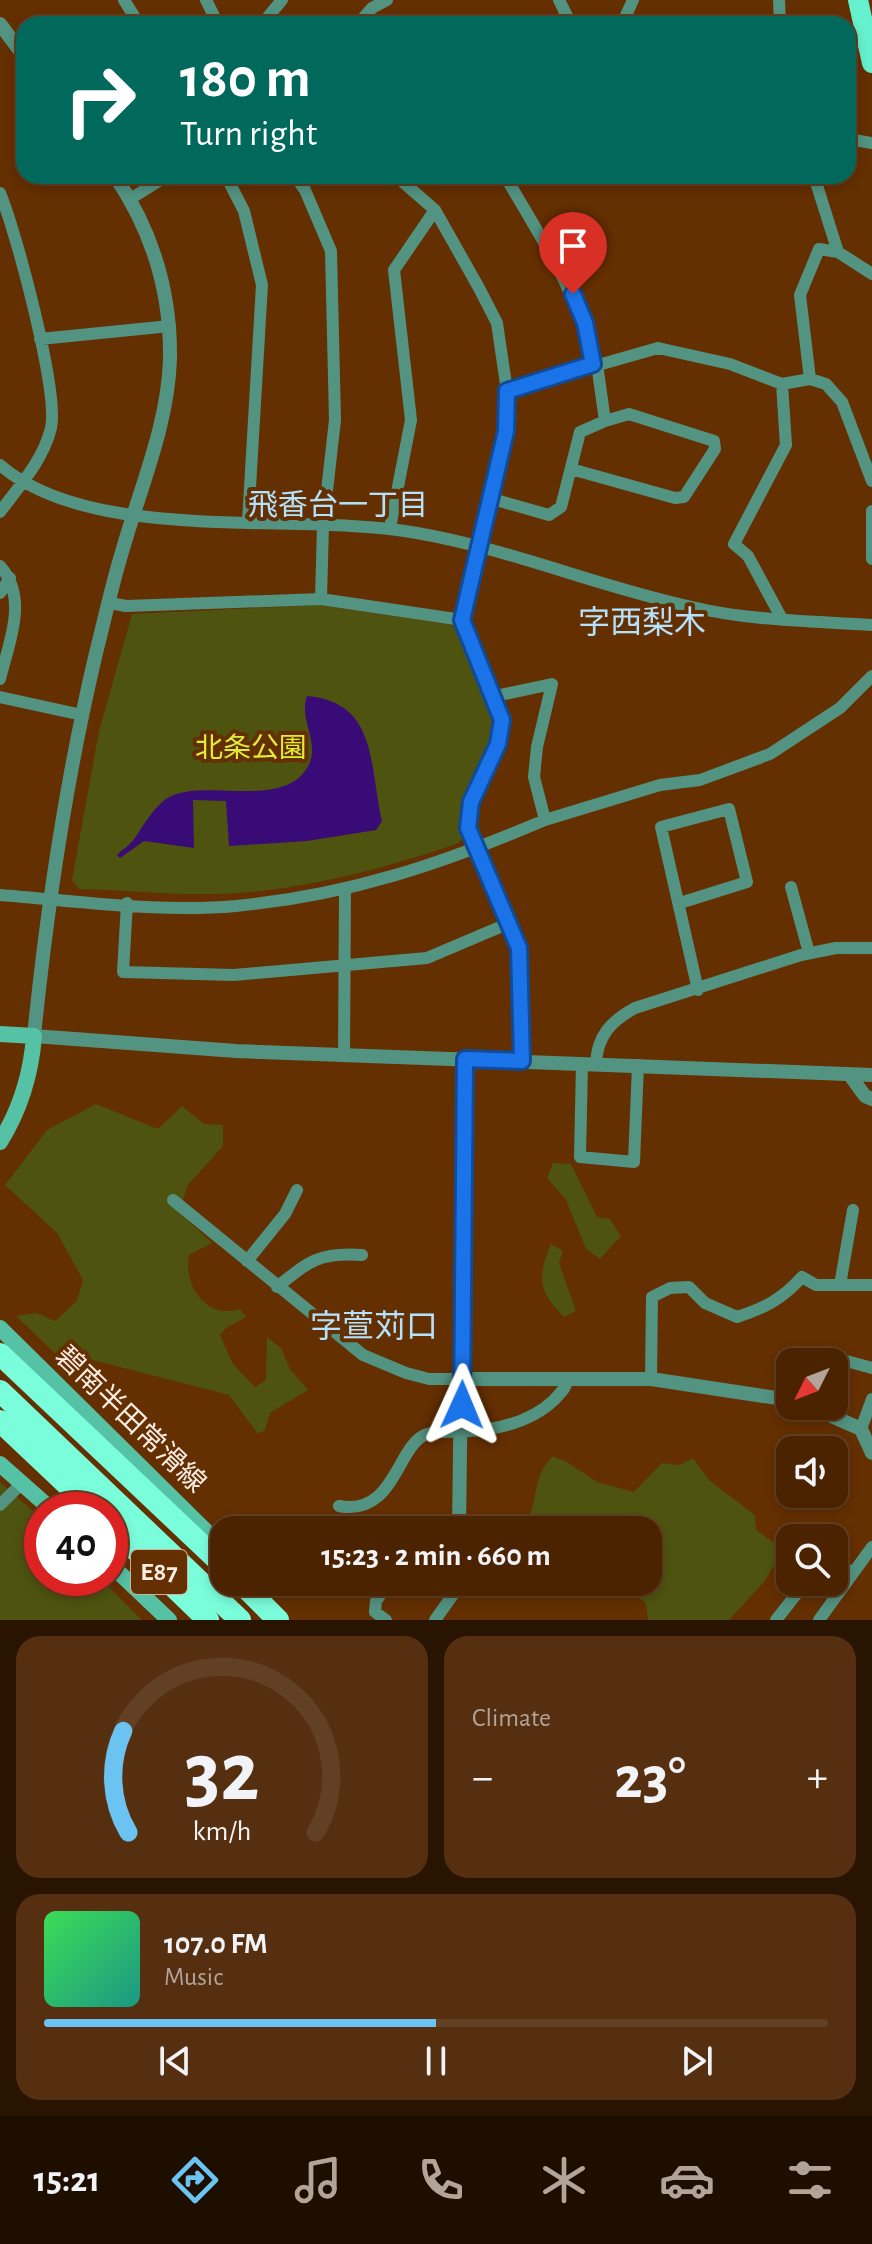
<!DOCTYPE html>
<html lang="en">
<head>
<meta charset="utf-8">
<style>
	body { margin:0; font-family:"Alegreya Sans","Noto Sans JP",sans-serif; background:#552f10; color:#f1f3f6; height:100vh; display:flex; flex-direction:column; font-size:30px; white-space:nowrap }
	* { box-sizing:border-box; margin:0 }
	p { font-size:26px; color:#b2a499 }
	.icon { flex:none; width:44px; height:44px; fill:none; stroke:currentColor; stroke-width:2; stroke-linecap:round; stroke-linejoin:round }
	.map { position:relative; height:1620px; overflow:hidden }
	.sheet { display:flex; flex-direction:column; gap:16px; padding:16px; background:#291301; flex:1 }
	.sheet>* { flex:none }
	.hud { position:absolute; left:16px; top:16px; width:840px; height:168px; border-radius:24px; box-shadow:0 4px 12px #0003,0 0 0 2px #624023; background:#00695c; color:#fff; overflow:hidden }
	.needle { width:52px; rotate:228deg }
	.controls { position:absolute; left:776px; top:1348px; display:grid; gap:16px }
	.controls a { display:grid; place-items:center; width:72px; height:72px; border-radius:16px; background:#4b2301; box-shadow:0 4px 12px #0003,0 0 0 2px #624023; font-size:40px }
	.speed { position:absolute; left:24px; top:1492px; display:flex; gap:16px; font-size:40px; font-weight:700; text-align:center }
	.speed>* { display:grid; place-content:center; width:104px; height:104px; border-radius:50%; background:#4b2301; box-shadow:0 4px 12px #0003,0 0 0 2px #624023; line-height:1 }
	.speed .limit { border:12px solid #d22; background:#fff; color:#111 }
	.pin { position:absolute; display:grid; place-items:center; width:68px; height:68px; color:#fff; margin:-82px -34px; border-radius:50% 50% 50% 0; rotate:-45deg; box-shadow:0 0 8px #0007 }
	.pin .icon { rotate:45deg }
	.me { position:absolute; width:88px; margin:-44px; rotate:1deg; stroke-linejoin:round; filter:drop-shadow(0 0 6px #0008) }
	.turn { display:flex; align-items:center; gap:28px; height:168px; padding:0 32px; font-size:36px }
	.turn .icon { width:104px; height:104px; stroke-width:2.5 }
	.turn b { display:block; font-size:56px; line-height:68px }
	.big { font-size:60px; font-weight:700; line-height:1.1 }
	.sheet .card { flex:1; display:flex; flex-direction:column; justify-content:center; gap:12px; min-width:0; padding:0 28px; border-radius:24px; background:#552f10 }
	.sheet .dial { align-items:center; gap:0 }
	.dial svg { height:208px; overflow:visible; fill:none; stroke:#624023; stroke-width:7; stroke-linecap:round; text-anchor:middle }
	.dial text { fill:#f1f3f6; stroke:none }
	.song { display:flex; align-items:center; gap:24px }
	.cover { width:96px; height:96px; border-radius:12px; background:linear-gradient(135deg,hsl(130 70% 55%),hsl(170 70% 35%)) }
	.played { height:8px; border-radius:4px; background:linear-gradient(90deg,#6bc3f2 50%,#624023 50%) }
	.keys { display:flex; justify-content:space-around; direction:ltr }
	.heat { display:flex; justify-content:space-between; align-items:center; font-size:44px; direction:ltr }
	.sheet .tiles { flex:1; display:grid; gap:16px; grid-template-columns:1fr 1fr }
	.card:last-child { grid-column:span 2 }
	.trip { position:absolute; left:210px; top:1516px; width:452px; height:80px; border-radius:24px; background:#4b2301; box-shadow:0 4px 12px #0003,0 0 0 2px #624023; font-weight:700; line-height:80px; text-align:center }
	.menu { display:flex; height:128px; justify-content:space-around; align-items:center; background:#1e0e00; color:#b2a499 }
	.menu .icon { width:56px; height:56px }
	.menu .current { color:#6bc3f2 }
	.menu b { font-size:36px; color:#f1f3f6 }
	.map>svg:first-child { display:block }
</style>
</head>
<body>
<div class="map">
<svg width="872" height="1620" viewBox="0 0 872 1620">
	<rect width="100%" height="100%" fill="#642f01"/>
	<path fill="#4e530f" d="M320 605 458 626 495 713 494 737 460 806 463 838 459 843C384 869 293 893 214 894 169 895 124 890 79 889L72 880 99 731 132 614Z
		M96 1104 158 1129 182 1106 204 1124 223 1125V1146L188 1185 179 1212 212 1243 189 1255C183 1286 207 1320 240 1309L246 1317 226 1328 220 1335 233 1364 255 1387 266 1380 267 1337 281 1348 290 1369 308 1390 270 1413 265 1430 258 1434 229 1395 73 1355 64 1362 16 1316 36 1313 55 1321 77 1301 83 1280 57 1233 5 1185 47 1130Z
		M553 1163 571 1164 597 1217 610 1219 621 1236 600 1259 586 1249 566 1200 547 1178Z
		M551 1244 563 1251 559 1263 576 1311 564 1317C538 1291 537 1277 551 1244Z
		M552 1456 567 1462 597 1482 634 1492 662 1463 679 1465 693 1458 710 1481 755 1515 756 1530 783 1549 765 1581 729 1620H648L646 1604 622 1582H648V1530H571L548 1524 544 1530H521C541 1506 528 1484 552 1456Z
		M0 1482 42 1519V1578H100L142 1620H0Z"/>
	<path fill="#390b76" d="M307 696C378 702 369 766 382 821L376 830 307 841 229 846 226 801 193 800 194 848 144 841 120 858 117 855C122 850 131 844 135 838 143 826 153 808 166 799 200 776 281 811 307 768 322 744 298 721 307 696Z"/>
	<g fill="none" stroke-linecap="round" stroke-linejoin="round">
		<path stroke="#539381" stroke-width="12" d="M124 0 139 24
			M206 0 218 24
			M559 0 571 24
			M779 0 780 24
			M262 24 282 0
			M358 24 372 8 387 0
			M622 24 633 0
			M848 139 872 143
			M226 176 244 211 262 285 248 521
			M295 176 305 190 331 251 335 420 323 526 321 599
			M396 176 435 210 479 288 497 323 507 391 506 431 462 620 502 720 498 744 471 802 468 828 519 948 522 1061
			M505 176C541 238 579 293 593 364
			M592 176H597
			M814 176 838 252
			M0 193C16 231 59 392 51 428 43 461 19 486 0 512
			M130 199 167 176
			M40 339 170 326
			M810 379 800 295 819 249 838 252 872 274
			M507 391 658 348 730 364 782 384 810 379 826 384 842 402 872 481
			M0 465C94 546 297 511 417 533 510 549 599 587 692 607 751 621 812 621 872 625
			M571 469 675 498 684 497 715 449 714 441 629 414 605 421
			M489 498 549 515 561 507 580 432 605 421 597 364
			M872 511V559
			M390 528 411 420 394 270 435 210
			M0 566C29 598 9 642 0 679
			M0 593 10 578
			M110 603 126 606 321 599 462 620
			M782 619 748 556 734 544 786 445 782 384
			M0 697 82 715
			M545 820 660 785 700 780 770 754 840 708 872 676
			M791 887 809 953
			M0 895C77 901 159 913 236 906 350 895 441 864 545 820L534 777 537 747 552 684 495 696
			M127 903 123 972 234 975 427 958 507 924
			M680 903 747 882 729 809 661 827 698 990
			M344 1055 345 889
			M582 1064 580 1157 634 1162 638 1065
			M596 1064C597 1036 611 1021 635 1008L801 955 836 948H872
			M173 1200 363 1355 406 1373 429 1379H463
			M247 1261 285 1214 297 1190
			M840 1285 853 1210
			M277 1287C309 1261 320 1252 362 1255
			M834 1377 839 1359 872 1368
			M651 1379 652 1297 670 1288 689 1287 705 1303 737 1317C765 1308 782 1299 802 1277L816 1285H872
			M861 1429 872 1399
			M0 1505 22 1483
			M339 1506C395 1517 397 1444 427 1434 442 1430 455 1433 470 1431 501 1429 532 1421 554 1400 560 1393 566 1389 567 1380
			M427 1530H433
			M834 1561 853 1573
			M386 1620 375 1612 376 1601 389 1582
			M435 1620 462 1582
			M776 1620 806 1582
			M819 1620 872 1547"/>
		<path stroke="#539381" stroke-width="14" d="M0 24 24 56
			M115 176C153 232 171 291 170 359 168 427 138 493 120 559 111 589 104 622 96 653 66 780 47 907 34 1036L236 1051 872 1075
			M849 1074 865 1096 872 1099
			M463 1379H651L790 1400
			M809 1406 861 1429 872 1453
			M459 1530 465 1059"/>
		<path stroke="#55c1a5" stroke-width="16" d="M0 1034 34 1036C31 1075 20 1110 0 1142
			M0 1328 224 1549
			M0 1464 52 1510
			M110 1564 169 1620"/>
		<path stroke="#65f0ce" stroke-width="20" d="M858 0 872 63"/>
		<path stroke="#7afddb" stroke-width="22" d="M0 1354 224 1566
			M0 1391 240 1620
			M0 1421 94 1510
			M110 1525 208 1620
			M240 1582 278 1620"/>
	</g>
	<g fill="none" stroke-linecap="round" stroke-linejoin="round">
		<g stroke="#114b97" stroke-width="20">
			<path id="route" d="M462 1405 465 1059 522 1061 519 948 468 828 471 802 498 744 502 720 462 620 506 431 507 391 593 364 585 323 573 294"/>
		</g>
		<use href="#route" stroke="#1a73e8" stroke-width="14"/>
	</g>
	<g text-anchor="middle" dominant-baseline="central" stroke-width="8" stroke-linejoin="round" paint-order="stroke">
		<rect fill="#642f01" stroke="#cdb4a1" stroke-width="2" x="131" y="1550" width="56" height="44" rx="6"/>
		<g font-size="26" font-weight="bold" fill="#faede5">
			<text x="159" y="1572">E87</text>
		</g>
		<g font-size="28" fill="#e0ec37" stroke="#642f01">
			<text x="251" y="749">北条公園</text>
		</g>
		<g font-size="28" fill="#faede5" stroke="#642f01">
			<text transform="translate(130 1420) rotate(44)">碧南半田常滑線</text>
		</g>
		<g font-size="30" fill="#b4e1fc" stroke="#642f01">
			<text x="338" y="506">飛香台一丁目</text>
		</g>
		<g font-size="32" fill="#b4e1fc" stroke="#642f01">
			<text x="642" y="623">字西梨木</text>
			<text x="374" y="1327">字萱苅口</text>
		</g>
	</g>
</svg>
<div class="controls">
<a><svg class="needle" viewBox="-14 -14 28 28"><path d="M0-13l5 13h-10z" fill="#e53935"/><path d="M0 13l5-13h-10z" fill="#b2a499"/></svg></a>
<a><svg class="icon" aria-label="sound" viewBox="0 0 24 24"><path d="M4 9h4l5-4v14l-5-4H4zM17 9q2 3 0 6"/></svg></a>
<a><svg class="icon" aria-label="search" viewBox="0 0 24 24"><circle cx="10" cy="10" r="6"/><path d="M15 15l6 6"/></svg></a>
</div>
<div class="speed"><div class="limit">40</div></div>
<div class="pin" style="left:573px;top:294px;background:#d93025"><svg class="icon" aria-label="arrive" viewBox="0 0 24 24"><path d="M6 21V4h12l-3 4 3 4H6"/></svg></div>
<svg class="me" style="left:462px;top:1405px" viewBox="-20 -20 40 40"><path d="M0-17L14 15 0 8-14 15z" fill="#1a73e8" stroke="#fff" stroke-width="4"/></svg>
<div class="trip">15:23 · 2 min · 660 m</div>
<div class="hud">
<div class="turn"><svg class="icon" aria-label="right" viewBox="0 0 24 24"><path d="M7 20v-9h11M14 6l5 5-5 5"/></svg><div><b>180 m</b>Turn right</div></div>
</div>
</div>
<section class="sheet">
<div class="tiles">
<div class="card dial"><svg viewBox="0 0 100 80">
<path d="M14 69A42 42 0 1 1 86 69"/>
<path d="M14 69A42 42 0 0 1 12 30" stroke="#6bc3f2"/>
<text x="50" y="56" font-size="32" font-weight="700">32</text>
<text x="50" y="72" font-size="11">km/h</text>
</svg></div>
<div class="card"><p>Climate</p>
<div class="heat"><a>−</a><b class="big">23°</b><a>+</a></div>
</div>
<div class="card">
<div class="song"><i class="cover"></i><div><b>107.0 FM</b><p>Music</p></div></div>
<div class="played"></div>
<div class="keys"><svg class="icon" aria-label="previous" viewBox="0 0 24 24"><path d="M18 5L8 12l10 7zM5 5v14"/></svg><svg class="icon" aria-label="pause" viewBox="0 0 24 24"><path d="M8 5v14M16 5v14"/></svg><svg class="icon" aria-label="next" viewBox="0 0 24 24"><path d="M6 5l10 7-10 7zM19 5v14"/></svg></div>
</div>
</div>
</section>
<nav class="menu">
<b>15:21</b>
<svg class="icon current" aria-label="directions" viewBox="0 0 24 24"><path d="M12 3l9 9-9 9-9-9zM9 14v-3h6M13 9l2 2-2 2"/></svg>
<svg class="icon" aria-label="music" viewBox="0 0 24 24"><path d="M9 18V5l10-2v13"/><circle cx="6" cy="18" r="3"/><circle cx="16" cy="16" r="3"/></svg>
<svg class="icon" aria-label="phone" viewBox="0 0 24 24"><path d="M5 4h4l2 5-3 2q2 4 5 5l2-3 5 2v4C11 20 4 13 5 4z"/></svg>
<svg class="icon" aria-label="climate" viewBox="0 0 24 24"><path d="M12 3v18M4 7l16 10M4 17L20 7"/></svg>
<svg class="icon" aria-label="car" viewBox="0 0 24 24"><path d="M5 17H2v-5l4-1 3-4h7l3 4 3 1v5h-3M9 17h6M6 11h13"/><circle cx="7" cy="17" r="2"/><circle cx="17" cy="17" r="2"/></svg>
<svg class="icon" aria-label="filters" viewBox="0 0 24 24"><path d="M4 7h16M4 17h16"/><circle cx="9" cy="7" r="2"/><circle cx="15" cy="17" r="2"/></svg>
</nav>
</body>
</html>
